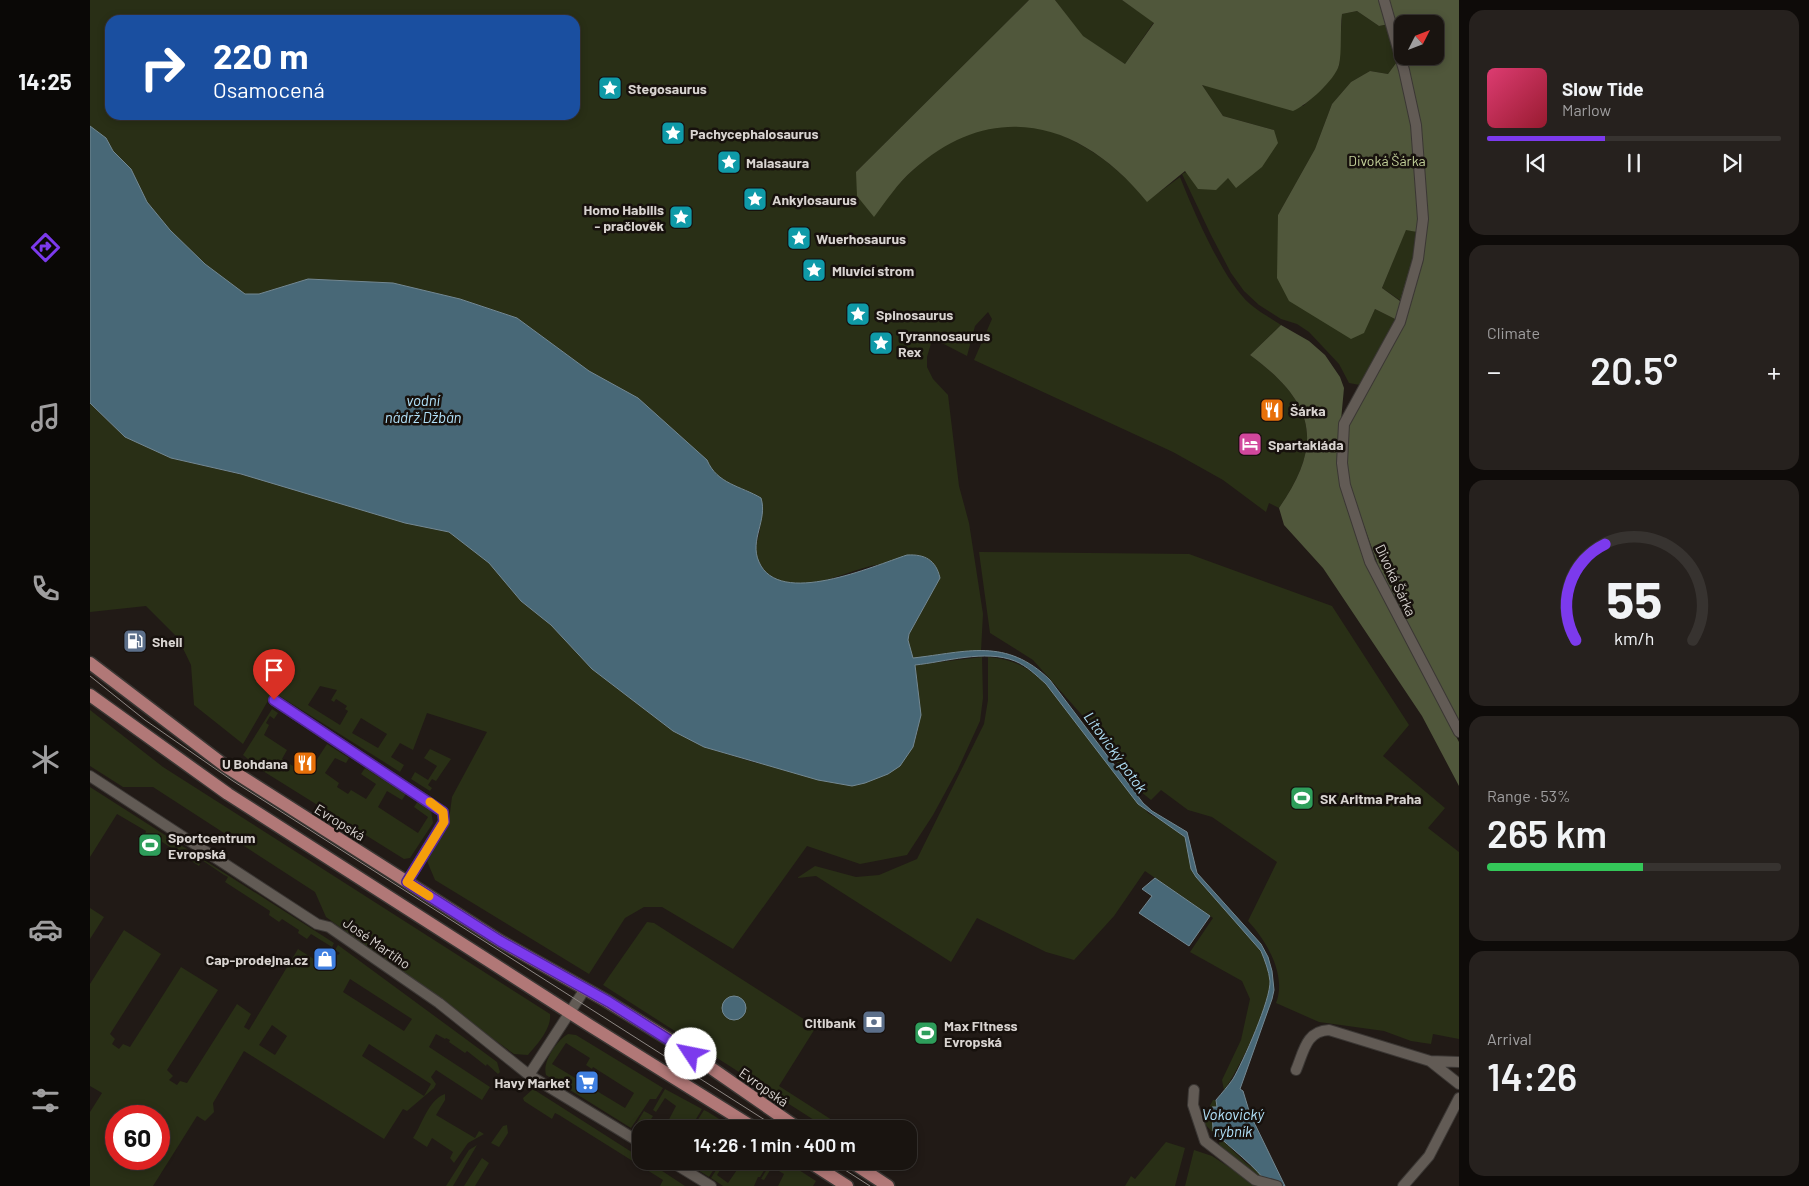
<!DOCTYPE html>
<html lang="en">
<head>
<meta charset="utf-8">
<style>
	body { margin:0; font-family:Barlow,sans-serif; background:#26211e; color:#f1f3f6; height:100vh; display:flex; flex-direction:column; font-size:19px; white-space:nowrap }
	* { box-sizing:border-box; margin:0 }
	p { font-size:16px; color:#9f9e9f }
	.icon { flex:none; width:28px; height:28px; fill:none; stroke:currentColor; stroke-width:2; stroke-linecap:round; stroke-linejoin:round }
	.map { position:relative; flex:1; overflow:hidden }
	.sheet { display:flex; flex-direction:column; gap:10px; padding:10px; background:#0e0b09; width:350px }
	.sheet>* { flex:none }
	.guide { position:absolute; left:15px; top:15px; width:475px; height:105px; border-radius:15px; box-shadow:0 2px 8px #0003,0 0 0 1px #373330; background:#1a4fa0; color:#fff; overflow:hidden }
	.needle { width:32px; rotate:48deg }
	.buttons { position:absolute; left:1304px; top:15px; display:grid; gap:10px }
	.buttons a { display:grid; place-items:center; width:50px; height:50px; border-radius:10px; background:#191410; box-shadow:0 2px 8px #0003,0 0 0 1px #373330; font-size:25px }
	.speed { position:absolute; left:15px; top:1105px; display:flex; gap:10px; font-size:25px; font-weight:700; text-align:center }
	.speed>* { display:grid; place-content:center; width:65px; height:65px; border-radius:50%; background:#191410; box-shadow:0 2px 8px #0003,0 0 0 1px #373330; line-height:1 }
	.speed .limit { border:8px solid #d22; background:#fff; color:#111 }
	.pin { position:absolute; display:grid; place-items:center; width:42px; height:42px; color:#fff; margin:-51px -21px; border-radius:50% 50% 50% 0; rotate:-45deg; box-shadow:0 0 5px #0007 }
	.pin .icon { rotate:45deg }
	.me { position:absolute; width:55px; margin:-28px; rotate:304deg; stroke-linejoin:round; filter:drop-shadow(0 0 4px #0008) }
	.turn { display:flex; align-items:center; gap:18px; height:105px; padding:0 25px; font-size:22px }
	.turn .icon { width:65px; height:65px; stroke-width:2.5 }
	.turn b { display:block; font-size:35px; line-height:42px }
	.big { font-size:38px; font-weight:600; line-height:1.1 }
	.sheet .widget { flex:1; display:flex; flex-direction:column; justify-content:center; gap:8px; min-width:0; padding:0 18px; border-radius:15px; background:#26211e }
	.sheet .dial { align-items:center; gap:0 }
	.dial svg { height:130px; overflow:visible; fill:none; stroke:#373330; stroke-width:7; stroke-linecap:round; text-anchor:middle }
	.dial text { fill:#f1f3f6; stroke:none }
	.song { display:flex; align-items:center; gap:15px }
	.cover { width:60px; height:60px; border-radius:8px; background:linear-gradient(135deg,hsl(340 70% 55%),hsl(350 70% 35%)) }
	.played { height:5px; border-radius:2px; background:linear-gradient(90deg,#7c3aed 40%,#373330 40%) }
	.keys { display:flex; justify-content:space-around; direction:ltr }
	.heat { display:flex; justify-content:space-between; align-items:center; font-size:28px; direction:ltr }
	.charge { height:8px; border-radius:4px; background:linear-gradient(90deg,#34c759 53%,#373330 0) }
	.trip { position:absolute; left:542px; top:1120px; width:285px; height:50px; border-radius:15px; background:#191410; box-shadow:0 2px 8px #0003,0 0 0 1px #373330; font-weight:600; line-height:50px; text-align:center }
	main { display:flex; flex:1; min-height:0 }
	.menu { display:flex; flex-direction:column; width:90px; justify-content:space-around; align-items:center; background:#0a0806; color:#9f9e9f }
	.menu .icon { width:35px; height:35px }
	.menu .current { color:#7c3aed }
	.menu b { font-size:22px; color:#f1f3f6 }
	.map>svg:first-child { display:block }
</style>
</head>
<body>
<main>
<nav class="menu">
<b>14:25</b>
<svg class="icon current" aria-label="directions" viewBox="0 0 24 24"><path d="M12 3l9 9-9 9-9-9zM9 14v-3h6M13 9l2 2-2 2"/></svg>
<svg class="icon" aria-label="music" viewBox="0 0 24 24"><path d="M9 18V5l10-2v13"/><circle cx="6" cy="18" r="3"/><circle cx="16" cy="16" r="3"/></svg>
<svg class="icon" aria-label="phone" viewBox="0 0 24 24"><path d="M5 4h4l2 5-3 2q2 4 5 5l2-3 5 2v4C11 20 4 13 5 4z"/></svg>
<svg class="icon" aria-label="climate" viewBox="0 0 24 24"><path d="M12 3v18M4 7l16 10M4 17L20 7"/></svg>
<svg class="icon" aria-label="car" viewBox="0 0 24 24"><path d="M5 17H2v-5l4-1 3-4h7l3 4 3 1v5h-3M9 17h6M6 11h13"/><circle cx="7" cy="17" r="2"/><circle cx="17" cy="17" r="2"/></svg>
<svg class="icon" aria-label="filters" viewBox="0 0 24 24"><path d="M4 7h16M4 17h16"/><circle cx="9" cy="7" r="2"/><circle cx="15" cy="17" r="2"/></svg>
</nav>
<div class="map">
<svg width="1369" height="1186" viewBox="0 0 1369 1186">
	<rect width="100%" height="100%" fill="#211a16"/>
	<path fill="#292f16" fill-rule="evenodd" d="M0 0H939L766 172 784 216C796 200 808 183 823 170 847 148 881 127 914 125 971 122 1023 160 1057 201L1090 177C1103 210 1134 282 1160 304 1169 312 1181 318 1191 325L1160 355C1224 402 1235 442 1189 508L1179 503 1176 512 1133 480 1083 452 884 360 902 319 898 312 885 326 877 356 848 341 845 330 837 357V367L843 379 858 395 869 486 879 523 893 614 891 651 823 659 818 640 819 634 850 578C836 575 798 563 786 565 751 571 695 607 670 564 660 548 672 536 670 523 669 513 662 501 658 491 640 486 624 478 617 460L548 398 499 371 427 318 370 299 303 283 218 279 169 294H155L115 264 80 230 57 202 41 169 23 151 16 138 0 126ZM20 20H485V115H20Z
		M965 0H1032L1064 22 1035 64 992 36Z
		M1267 11 1289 26 1304 23 1312 55 1298 74 1280 71 1261 82 1242 104 1225 149 1188 215 1274 332 1285 309 1307 320 1270 385 1259 383 1249 364 1219 332 1207 324 1191 319 1169 305 1154 291 1141 273 1121 235 1092 174 1184 130 1133 116 1112 85 1213 106 1234 87 1249 66 1252 14Z
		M1316 229 1327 232 1326 246 1311 301 1292 288Z
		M0 403 35 437 81 458 157 476 315 523 359 532 399 563 431 601 461 625 502 669 583 731 614 747 666 763 798 774C838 746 831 708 825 665L892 657 893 698 890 721 868 769 843 815 817 855 770 864 717 846 643 949 572 907H554L535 918 499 974 345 880 337 861 359 820 362 797 397 732 337 713 323 750 310 743 301 757 314 765 310 772 183 692 153 744 104 705 101 665 88 638 56 606 0 612ZM230 686 247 690 241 700 244 702 246 699 257 706 255 709 258 711 250 725 218 705ZM271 718 297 734 288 748 262 733Z
		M889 552 1099 554 1242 606 1319 725 1293 756 1355 808 1338 828 1369 852V1039L1343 1034 1341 1044 1321 1041 1294 1031 1229 1022 1186 1003C1197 976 1177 941 1158 921L1187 862 1122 817 1098 810 1071 790 1061 800 1045 787 991 714 943 660 900 633Z
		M898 657C923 659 938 667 956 684L1058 813 1091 832 1095 837 1106 877 1171 951C1175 961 1179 970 1180 981 1181 1003 1148 1072 1134 1090L1132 1080 1151 1040 1160 999 1152 981 1100 952 1123 918 1055 871 1024 916 984 960 956 952 887 918 861 962 726 876 707 878 725 866 766 877 789 875 827 859 894 724 898 700Z
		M182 709 188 713 184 719 180 716 176 723 179 725 174 735 197 750 192 759 203 766 206 761 220 770 237 744 259 758 256 763 245 758 235 773 249 783 247 787 258 794 261 790 276 799 286 784 271 774 275 768 316 794 312 800 297 791 288 807 328 833 338 817 324 807 328 801 341 810 343 823 320 858 314 859 173 771 153 755Z
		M0 710 73 767 460 1014C462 1028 447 1045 438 1055L424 1054 236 917 225 892 63 787H33L0 766Z
		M340 749 361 759 346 781 342 779 338 785 342 788 340 791 321 779 325 772 338 780 347 766 334 758Z
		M0 787 244 943 242 947 221 934 217 939 208 933 209 930 192 919 189 922 179 915 180 911 135 882 138 877 134 875 112 860 109 866 63 836 62 838 55 834 56 831 27 814 0 857Z
		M0 908 14 917 0 939Z
		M557 922 564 923 726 1027 689 1086 756 1129H738L513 985Z
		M34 930 71 954 20 1034 25 1039 22 1044 29 1049 33 1044 40 1047 91 967 128 990 77 1070 83 1076 79 1080 87 1085 90 1081 97 1083 147 1004 161 1014 154 1027 159 1030 208 949 227 961 225 964 233 969 245 953 248 955 250 953 245 950 248 945 407 1062 410 1072 408 1074 397 1064 396 1066 377 1051 375 1053 359 1042 360 1040 356 1038 355 1039 346 1034 339 1047 400 1087 392 1100 346 1070 341 1077 346 1084 344 1088 317 1111 313 1109 294 1139 154 1051 123 1103 124 1112 115 1121 107 1116 63 1186H0V1112L12 1093 0 1086V984ZM260 979 322 1019 314 1031 253 992ZM182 1025 197 1036 185 1055 169 1045ZM279 1044 341 1084 334 1096 272 1056ZM26 1116H69V1159H26Z
		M478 1034 486 1035 573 1088 566 1099H560L541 1128 456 1075C452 1062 467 1040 478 1034ZM476 1043 500 1058 496 1065 502 1069 503 1067 544 1093 535 1108 462 1064Z
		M443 1089 551 1158V1161H557L595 1186H570L573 1180 469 1115 465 1113 462 1119 434 1101 433 1098Z
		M575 1089 612 1109 600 1129H574L586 1106 575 1098 566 1112 563 1110Z
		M355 1094V1100L346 1115 385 1138 389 1131 394 1134 378 1143 364 1163 360 1158 363 1152 342 1138 337 1147 323 1138C332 1125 338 1100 355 1094Z
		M1123 1100H1126L1127 1107H1123L1128 1136 1156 1163 1172 1174 1169 1178 1130 1146 1127 1137 1112 1121Z
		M614 1110 618 1112 645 1129H622L611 1121 605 1129H602Z
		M554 1111 563 1116 555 1129H551V1134L543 1129Z
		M417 1125 418 1133 409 1147 401 1143 413 1126Z
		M1076 1142 1095 1148 1085 1186H1035L1041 1176 1045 1179Z
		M387 1145 363 1186H356L379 1150Z
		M1104 1150 1122 1156 1168 1186H1095Z
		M392 1158 399 1163 385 1186H374Z
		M594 1161H629L619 1177Z
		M632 1161 635 1162 627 1175 638 1183 653 1161H680L670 1177H668L664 1186H633L621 1178Z
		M682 1161H695L726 1181 723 1186H688L694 1174 682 1167 674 1180 671 1179Z"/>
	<path fill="#50573b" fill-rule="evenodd" d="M939 0H965L993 36 1035 64 1064 23 1032 0H1369V723L1294 582 1258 481 1255 458 1258 427 1307 320 1285 309 1274 333 1261 339 1199 301 1187 278 1188 215 1225 149 1242 104 1261 82 1280 71 1298 74 1312 55 1345 56V24H1312V52L1304 23 1289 26 1267 11 1252 14C1250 29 1252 52 1249 65 1245 80 1217 105 1203 111L1112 85 1133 116 1184 130 1188 143 1172 167 1146 188 1138 178 1126 190 1108 189 1095 171 1057 202C993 122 904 97 823 170 808 183 796 201 784 217L767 196 766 172ZM1316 230 1327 232 1326 247 1310 301 1292 288Z
		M1191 325 1219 341 1235 355 1250 377 1254 388 1248 453 1278 567 1369 742V786L1332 716 1233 568 1194 525 1189 508C1235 442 1224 402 1160 355Z"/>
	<path fill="#486877" stroke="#738892" d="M0 126 16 138 23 151 41 169 57 202 80 230 115 264 155 294H169L218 279 303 283 370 299 427 318 499 371 548 398 617 460C627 484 651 486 671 498 678 520 659 540 669 562 689 608 783 566 817 555 835 554 846 560 850 578L819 634 818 640 823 658C877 652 916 637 960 680L1053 803 1062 811 1097 832 1107 873 1171 944 1178 957 1182 971 1184 990 1182 999 1150 1089 1153 1091 1160 1114 1195 1186H1179C1167 1167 1140 1148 1123 1131L1122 1107H1127L1126 1100C1132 1093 1138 1086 1143 1079 1153 1062 1181 999 1180 981 1179 971 1175 961 1171 951L1106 877 1101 869 1095 837 1048 804 956 684C946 675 937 666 925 661 895 649 855 662 825 665L831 715 823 747 810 766 798 774 775 783 762 786 728 780 614 747 583 731 502 669 461 625 431 601 399 563 359 532 315 523 151 474 81 458 35 437 0 403Z
		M1065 878 1120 916 1099 946 1049 913 1062 896 1052 889Z
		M632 1008a12 12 0 1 1 24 0a12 12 0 1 1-24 0Z"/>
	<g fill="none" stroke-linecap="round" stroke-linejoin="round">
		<g stroke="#3b3734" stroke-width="12">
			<path id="minor" d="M1294 0 1314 70 1326 125 1333 219 1328 259 1310 322 1254 424 1252 463 1255 485 1280 562 1369 732
				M184 700 353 812 354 821 317 882
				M0 776 227 924 239 927 349 1003 439 1075 551 1143
				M1340 1061 1369 1084
				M1206 1070C1214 1051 1216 1031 1239 1030L1340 1061 1369 1062
				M439 1075 495 989
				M1104 1090 1103 1105 1115 1141 1165 1180 1187 1186
				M580 1161 621 1186
				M1313 1186 1339 1156 1369 1098"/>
		</g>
		<g stroke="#3b3734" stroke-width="15">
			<path id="major" d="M0 663 138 768 410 941 515 1000 585 1043 709 1129
				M0 695 138 794 499 1025 666 1129
				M718 1161 757 1186
				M760 1161 798 1186"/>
		</g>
		<use href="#minor" stroke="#625b55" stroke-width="10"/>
		<use href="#major" stroke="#b17877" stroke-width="12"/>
		<path stroke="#8d8783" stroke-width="1" d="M0 676 55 720 143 781 689 1129
			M741 1161 780 1186"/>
	</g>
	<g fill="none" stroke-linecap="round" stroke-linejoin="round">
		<g stroke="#51269a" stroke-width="12">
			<path id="route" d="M184 700 353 812 354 822 317 882 410 941 519 1002 601 1054"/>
		</g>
		<use href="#route" stroke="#7c3aed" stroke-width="9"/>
		<path stroke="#f59e0b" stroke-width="9" d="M339 896 317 882 354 822 353 812 340 802"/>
	</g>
	<defs>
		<g id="sight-square" transform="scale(1.25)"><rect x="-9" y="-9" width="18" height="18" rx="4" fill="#0f9aa8" stroke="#17110d"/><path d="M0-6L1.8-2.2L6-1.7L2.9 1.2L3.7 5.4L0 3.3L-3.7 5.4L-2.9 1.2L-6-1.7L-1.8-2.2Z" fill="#fff"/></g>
		<g id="restaurant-square" transform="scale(1.25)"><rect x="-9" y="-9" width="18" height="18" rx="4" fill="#e8710a" stroke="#17110d"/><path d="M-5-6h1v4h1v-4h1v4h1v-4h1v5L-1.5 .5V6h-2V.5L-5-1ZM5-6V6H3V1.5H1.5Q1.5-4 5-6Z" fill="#fff"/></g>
		<g id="hotel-square" transform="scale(1.25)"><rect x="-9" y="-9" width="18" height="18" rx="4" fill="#d1479c" stroke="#17110d"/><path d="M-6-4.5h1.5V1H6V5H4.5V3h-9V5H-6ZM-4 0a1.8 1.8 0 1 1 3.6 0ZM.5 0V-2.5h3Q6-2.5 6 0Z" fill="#fff"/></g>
		<g id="fuel-square" transform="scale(1.25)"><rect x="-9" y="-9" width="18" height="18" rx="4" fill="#5c6f8a" stroke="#17110d"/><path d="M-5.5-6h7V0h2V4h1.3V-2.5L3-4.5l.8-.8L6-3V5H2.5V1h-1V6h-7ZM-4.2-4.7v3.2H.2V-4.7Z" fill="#fff"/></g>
		<g id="stadium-square" transform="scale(1.25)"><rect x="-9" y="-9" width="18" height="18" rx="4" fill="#2e9e5b" stroke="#17110d"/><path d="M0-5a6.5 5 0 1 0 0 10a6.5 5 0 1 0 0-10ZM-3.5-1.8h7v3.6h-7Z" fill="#fff"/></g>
		<g id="shop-square" transform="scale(1.25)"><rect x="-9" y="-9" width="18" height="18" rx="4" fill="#3f7fe0" stroke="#17110d"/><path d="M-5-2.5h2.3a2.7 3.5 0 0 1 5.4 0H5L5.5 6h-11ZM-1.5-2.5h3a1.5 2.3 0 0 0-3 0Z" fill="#fff"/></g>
		<g id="bank-square" transform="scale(1.25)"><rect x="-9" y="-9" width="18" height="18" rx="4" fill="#5c6f8a" stroke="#17110d"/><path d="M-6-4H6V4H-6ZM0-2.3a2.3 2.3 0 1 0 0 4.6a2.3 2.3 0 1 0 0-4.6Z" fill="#fff"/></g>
		<g id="supermarket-square" transform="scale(1.25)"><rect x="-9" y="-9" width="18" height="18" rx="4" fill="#3f7fe0" stroke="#17110d"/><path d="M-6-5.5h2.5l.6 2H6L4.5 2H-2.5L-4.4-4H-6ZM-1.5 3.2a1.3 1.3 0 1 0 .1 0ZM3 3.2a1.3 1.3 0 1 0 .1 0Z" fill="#fff"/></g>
	</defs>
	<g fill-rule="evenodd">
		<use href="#sight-square" x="520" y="88"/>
		<use href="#sight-square" x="583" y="133"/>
		<use href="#sight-square" x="639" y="162"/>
		<use href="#sight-square" x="665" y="199"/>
		<use href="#sight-square" x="591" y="217"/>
		<use href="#sight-square" x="709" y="238"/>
		<use href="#sight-square" x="724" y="270"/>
		<use href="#sight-square" x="768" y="314"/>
		<use href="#sight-square" x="791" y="343"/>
		<use href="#restaurant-square" x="1182" y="410"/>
		<use href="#hotel-square" x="1160" y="444"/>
		<use href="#fuel-square" x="45" y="641"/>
		<use href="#restaurant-square" x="215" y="763"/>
		<use href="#stadium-square" x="1212" y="798"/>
		<use href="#stadium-square" x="60" y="845"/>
		<use href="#shop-square" x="235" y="959"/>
		<use href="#bank-square" x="784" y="1022"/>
		<use href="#stadium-square" x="836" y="1033"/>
		<use href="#supermarket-square" x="497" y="1082"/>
	</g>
	<g text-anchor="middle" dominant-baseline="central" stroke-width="5" stroke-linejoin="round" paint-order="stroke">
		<g font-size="14" font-weight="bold" fill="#d8d3d0" stroke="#17110d" text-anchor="start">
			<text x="538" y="88">Stegosaurus</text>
			<text x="600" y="133">Pachycephalosaurus</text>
			<text x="656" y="162">Maiasaura</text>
			<text x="682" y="199">Ankylosaurus</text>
			<text x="574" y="209" text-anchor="end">Homo Habilis<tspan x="574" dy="16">- pračlověk</tspan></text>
			<text x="726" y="238">Wuerhosaurus</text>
			<text x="742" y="270">Mluvící strom</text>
			<text x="786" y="314">Spinosaurus</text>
			<text x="808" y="335">Tyrannosaurus<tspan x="808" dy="16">Rex</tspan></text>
			<text x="1200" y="410">Šárka</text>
			<text x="1178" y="444">Spartakiáda</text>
			<text x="62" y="641">Shell</text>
			<text x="198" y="763" text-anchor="end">U Bohdana</text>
			<text x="1230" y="798">SK Aritma Praha</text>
			<text x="78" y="837">Sportcentrum<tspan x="78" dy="16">Evropská</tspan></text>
			<text x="218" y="959" text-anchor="end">Cap-prodejna.cz</text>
			<text x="766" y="1022" text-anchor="end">Citibank</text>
			<text x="854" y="1025">Max Fitness<tspan x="854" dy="16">Evropská</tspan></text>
			<text x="480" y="1082" text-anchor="end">Havy Market</text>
		</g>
		<g font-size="14" fill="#c3d19a" stroke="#17110d">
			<text x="1297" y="160">Divoká Šárka</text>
		</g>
		<g font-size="14" fill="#d8d3d0" stroke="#17110d">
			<text transform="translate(1306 580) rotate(65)">Divoká Šárka</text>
			<text transform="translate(250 822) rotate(32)">Evropská</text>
			<text transform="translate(287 943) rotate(35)">José Martího</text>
			<text transform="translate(674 1087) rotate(35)">Evropská</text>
		</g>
		<g font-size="15" font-style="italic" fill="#b1e1f9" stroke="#17110d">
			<text x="333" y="400">vodní<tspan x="333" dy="17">nádrž Džbán</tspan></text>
			<text transform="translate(1026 752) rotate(54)">Litovický potok</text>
			<text x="1143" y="1114">Vokovický<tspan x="1143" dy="17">rybník</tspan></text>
		</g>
	</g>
</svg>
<div class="buttons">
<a><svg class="needle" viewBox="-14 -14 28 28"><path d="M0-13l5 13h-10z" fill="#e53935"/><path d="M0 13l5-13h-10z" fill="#9f9e9f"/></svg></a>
</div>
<div class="speed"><div class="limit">60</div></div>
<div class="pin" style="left:184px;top:700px;background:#d93025"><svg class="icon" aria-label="arrive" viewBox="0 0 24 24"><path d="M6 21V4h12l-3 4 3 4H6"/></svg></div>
<svg class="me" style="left:601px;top:1054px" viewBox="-20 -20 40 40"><circle r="19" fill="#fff"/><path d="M0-13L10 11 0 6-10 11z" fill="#7c3aed"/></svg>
<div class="trip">14:26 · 1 min · 400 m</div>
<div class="guide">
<div class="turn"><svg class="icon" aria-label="right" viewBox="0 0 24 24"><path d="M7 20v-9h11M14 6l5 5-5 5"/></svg><div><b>220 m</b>Osamocená</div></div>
</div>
</div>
<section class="sheet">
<div class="widget">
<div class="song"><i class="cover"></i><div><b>Slow Tide</b><p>Marlow</p></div></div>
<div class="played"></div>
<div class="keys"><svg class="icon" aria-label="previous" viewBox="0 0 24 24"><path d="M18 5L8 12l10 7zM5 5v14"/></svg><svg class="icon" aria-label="pause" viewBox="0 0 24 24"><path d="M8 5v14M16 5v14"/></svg><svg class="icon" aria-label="next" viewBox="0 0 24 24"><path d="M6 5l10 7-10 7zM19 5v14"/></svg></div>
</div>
<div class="widget"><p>Climate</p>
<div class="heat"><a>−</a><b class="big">20.5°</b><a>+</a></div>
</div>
<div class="widget dial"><svg viewBox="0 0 100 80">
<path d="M14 69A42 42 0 1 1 86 69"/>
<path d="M14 69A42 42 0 0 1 32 10" stroke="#7c3aed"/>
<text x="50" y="56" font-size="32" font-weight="700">55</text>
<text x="50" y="72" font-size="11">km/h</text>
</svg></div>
<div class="widget"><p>Range · 53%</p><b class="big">265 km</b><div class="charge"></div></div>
<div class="widget"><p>Arrival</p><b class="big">14:26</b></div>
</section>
</main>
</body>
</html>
